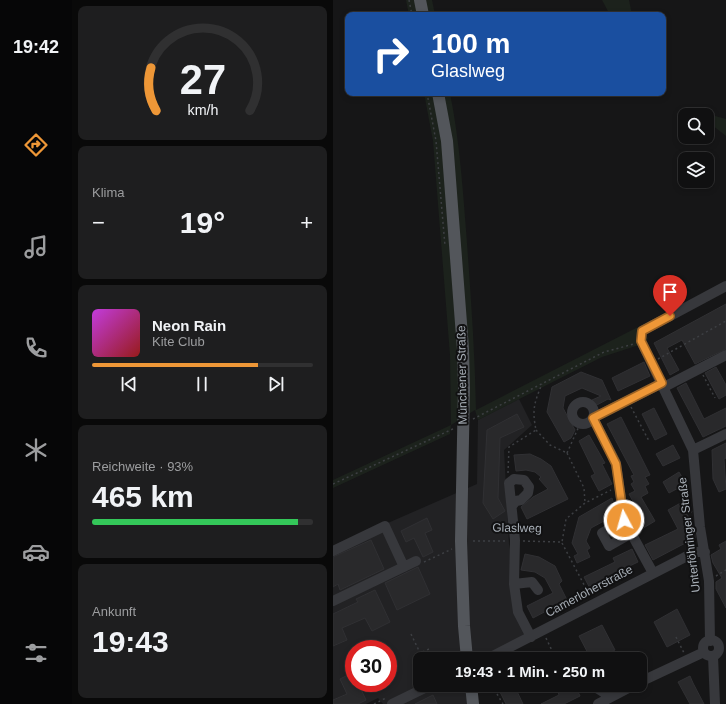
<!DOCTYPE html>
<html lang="de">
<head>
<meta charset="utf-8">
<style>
	body { margin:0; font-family:Helvetica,sans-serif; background:#1e1e1f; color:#f1f3f6; height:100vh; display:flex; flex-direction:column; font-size:15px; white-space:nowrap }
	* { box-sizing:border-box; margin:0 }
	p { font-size:13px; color:#9c9d9f }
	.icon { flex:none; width:22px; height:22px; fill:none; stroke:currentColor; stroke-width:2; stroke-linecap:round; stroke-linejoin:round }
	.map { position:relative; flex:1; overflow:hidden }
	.details { display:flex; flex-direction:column; gap:6px; padding:6px; background:#090909; width:261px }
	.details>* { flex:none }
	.guide { position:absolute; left:12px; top:12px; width:321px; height:84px; border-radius:8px; box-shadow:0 2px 6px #0003,0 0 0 1px #303031; background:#1a4fa0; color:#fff; overflow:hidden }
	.buttons { position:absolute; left:345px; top:108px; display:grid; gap:8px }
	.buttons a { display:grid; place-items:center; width:36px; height:36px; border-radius:8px; background:#101011; box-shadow:0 2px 6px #0003,0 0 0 1px #303031; font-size:20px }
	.speed { position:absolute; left:12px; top:640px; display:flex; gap:8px; font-size:20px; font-weight:700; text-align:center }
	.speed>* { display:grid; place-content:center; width:52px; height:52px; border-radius:50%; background:#101011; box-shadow:0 2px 6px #0003,0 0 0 1px #303031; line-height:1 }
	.speed .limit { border:6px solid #d22; background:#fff; color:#111 }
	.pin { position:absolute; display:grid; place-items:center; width:34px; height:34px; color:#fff; margin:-41px -17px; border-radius:50% 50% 50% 0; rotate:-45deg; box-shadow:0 0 4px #0007 }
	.pin .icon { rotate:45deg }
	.me { position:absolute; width:44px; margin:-22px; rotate:354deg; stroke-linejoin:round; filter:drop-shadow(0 0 3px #0008) }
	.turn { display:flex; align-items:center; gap:14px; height:84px; padding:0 20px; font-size:18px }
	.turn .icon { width:52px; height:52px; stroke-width:2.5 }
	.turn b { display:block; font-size:28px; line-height:34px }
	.big { font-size:30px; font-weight:800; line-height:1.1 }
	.details .widget { flex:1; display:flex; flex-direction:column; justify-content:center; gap:6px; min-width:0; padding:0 14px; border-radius:8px; background:#1e1e1f }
	.details .dial { align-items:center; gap:0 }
	.dial svg { height:104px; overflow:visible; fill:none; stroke:#303031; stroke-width:7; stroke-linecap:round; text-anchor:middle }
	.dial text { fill:#f1f3f6; stroke:none }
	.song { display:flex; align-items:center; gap:12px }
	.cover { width:48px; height:48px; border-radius:6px; background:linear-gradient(135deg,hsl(290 70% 55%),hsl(0 70% 35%)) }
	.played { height:4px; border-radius:2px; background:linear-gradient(90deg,#ee9737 75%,#303031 75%) }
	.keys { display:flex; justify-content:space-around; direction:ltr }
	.heat { display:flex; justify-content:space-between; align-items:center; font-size:22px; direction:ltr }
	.charge { height:6px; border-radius:3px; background:linear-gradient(90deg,#34c759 93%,#303031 0) }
	.trip { position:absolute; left:80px; top:652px; width:234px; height:40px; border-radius:8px; background:#101011; box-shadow:0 2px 6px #0003,0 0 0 1px #303031; font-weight:800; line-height:40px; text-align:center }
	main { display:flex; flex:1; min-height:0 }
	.dock { display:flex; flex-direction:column; width:72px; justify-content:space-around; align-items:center; background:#060607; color:#9c9d9f }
	.dock .icon { width:28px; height:28px }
	.dock .current { color:#ee9737 }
	.dock b { font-size:18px; color:#f1f3f6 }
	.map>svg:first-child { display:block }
</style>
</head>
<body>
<main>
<nav class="dock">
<b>19:42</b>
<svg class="icon current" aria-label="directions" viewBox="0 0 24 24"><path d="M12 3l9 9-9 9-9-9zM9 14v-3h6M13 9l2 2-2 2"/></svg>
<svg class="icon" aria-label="music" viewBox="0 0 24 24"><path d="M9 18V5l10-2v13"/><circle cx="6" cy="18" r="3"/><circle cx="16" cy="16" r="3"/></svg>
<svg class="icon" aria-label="phone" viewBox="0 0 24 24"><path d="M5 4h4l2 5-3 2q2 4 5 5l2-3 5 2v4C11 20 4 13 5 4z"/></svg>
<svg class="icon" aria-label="climate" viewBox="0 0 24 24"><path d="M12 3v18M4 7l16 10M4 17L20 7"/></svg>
<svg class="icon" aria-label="car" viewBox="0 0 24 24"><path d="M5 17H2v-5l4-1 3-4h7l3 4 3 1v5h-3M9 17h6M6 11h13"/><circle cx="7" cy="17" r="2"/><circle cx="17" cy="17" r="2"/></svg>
<svg class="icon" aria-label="filters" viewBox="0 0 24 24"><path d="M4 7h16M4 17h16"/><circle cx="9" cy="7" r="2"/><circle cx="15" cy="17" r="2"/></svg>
</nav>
<section class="details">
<div class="widget dial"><svg viewBox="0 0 100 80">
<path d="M14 69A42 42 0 1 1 86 69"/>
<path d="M14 69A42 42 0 0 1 10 36" stroke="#ee9737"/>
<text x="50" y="56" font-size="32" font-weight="700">27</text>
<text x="50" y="72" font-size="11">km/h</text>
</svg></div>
<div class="widget"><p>Klima</p>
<div class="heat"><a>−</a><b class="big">19°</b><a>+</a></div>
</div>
<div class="widget">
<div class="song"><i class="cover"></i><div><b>Neon Rain</b><p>Kite Club</p></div></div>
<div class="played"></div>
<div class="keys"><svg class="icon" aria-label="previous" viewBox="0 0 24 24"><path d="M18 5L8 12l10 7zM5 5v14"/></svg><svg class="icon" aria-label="pause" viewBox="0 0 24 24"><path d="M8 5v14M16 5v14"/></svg><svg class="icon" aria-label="next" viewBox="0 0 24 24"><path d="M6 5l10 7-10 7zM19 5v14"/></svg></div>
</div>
<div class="widget"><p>Reichweite · 93%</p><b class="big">465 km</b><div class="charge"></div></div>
<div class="widget"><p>Ankunft</p><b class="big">19:43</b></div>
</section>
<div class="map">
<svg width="393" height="704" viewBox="0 0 393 704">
	<rect width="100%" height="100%" fill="#161617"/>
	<path fill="#222224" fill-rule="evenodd" d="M186 399 199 425 171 450 176 544 194 639 155 659H87V685H138L141 704H50L45 698 33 704H0V547L144 484 145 420ZM21 649H55V683H21Z"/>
	<path fill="#1c221c" d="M73 0H99L102 15H76Z
		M269 0H296L299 15H277Z
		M91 93H117C127 143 130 193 134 243 138 299 142 354 143 410L393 282 312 332 315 339 306 345 269 357 145 420 142 410 118 425 117 434 0 488V480L118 425 117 355 100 141Z
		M382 116 393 119V136L379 125Z"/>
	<path fill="#29292b" stroke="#303033" d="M393 304V349L362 364 349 340 334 348 346 370 337 375 321 343Z
		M311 362 317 376 285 391 279 378Z
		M383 367 393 385V395L386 399 372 373Z
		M248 372 269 380 278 400 275 399 262 406 259 400 268 396 249 388 232 396 230 408 242 430 238 438 231 442 214 412 219 387Z
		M353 383 371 419 393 408V426L370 437 344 388Z
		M321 408 334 434 322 440 309 414Z
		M184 414 191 427 167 438 165 498 172 511 160 519 150 503 154 430Z
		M288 417 317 475 312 477 316 484 312 486 315 493 308 497 322 521 307 530 296 509 302 505 296 494 302 491 298 484 301 482 298 476 301 475 274 424Z
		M256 435 272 463 269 464 279 484 266 491 258 476 262 474 246 441Z
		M393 443V458L391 459 393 489 386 492 380 479 379 450Z
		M340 445 347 458 330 466 323 454Z
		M197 454 208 459 218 466 235 499 194 519 188 507 200 497 215 489 206 479 208 477 202 472 193 470 183 471 181 455Z
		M346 472 353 484 336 493 330 482Z
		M279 498 284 514 258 528 253 541 257 548 254 550 257 557 244 563 241 556 245 554 239 543 246 517Z
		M353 500 359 512 354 514 361 528 362 538 320 560 312 545 345 529 335 510Z
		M94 518 99 530 92 533 100 552 90 557 81 538 73 542 68 531Z
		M38 540 51 569 7 590 5 584 0 587V557Z
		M393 541V608L383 589V582L389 578 380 563 378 555 388 549 386 545Z
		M299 549 305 562 288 570 291 577 259 592 251 577 282 562 280 558Z
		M192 554 206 557 222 566 229 581 226 584 234 600 200 618 194 606 220 593 212 578 202 572 188 570Z
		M85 567 97 594 64 610 52 583Z
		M42 590 57 622 39 631 32 618 9 628 14 640 0 646V614L25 602 23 599Z
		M344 609 357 635 334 647 321 622Z
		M269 625 282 650 265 659H258L246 636Z
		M21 672V683H25L33 700 25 704H0V700L14 694 7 679Z
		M357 676 360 683 371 704H357L345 682Z
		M177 685H181L190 704H173L166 690Z
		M238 685H242L247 696 231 704H208L226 695 225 692Z
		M100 695 104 704H82Z"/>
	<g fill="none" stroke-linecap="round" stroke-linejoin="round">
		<path stroke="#3d3f43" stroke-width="1.5" stroke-dasharray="2 3" stroke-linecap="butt" d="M76 0 79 15
			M94 93 103 141 112 246
			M325 359 393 321
			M370 375 382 398
			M298 407 316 441
			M140 419 271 352 301 344
			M203 430 217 445 234 453
			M234 453 251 488 252 503
			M234 453 247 424
			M175 473 176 447 203 430C199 410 201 403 209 384
			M0 484 122 428
			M140 541H174
			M190 541 229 542 233 519 252 503 278 490
			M229 543 257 596
			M91 562 119 549
			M383 576 393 570
			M78 634 90 659
			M343 637 351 653
			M213 638 223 659
			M268 652 272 659
			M85 654 96 649
			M164 694 170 704
			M41 704 53 698"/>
		<path stroke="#37383c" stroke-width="10" d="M331 387 393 355
			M239 413a11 11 0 1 1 22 0a11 11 0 1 1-22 0Z
			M360 450 393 434
			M179 506 183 501 188 500 195 493 196 487 191 480 181 479 176 483 182 540 181 584
			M291 520 269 533 276 546 299 533
			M0 551 52 526 71 567
			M320 573 291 520 283 463 260 418 329 383
			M0 601 83 561
			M198 637 185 612 181 584 199 582 205 590
			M370 648a8 8 0 1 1 16 0a8 8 0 1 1-16 0Z
			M377 641 376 581 367 527 360 450 308 341 309 331 393 286
			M380 656 382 704
			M154 659 362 552H372
			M307 682 371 652
			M259 685 278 697
			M59 704 98 685
			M265 704 301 685"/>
		<path stroke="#53565b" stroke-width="12" d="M87 0 90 15
			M105 93 114 141 130 349 131 388 128 541 131 626 134 659
			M138 685 140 704"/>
	</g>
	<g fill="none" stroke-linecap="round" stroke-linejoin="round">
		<g stroke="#9b6224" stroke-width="10">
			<path id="route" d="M291 520 283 464 260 418 329 383 308 341 309 331 337 316"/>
		</g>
		<use href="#route" stroke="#ee9737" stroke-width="7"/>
	</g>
	<g text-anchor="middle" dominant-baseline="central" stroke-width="4" stroke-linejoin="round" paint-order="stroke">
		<g font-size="12" fill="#a8afb7" stroke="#111112">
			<text transform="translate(129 375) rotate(-91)">Münchener Straße</text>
			<text transform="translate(184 528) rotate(1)">Glaslweg</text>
			<text transform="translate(356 535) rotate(-97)">Unterföhringer Straße</text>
			<text transform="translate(256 591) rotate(-28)">Camerloherstraße</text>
		</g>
	</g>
</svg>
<div class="buttons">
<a><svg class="icon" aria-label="search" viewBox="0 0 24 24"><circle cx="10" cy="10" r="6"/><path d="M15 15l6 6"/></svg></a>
<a><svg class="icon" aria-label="layers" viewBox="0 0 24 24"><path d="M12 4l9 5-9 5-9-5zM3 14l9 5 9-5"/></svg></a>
</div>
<div class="speed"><div class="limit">30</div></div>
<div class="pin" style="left:337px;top:316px;background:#d93025"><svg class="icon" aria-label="arrive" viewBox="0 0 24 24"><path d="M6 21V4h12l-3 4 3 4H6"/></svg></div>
<svg class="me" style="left:291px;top:520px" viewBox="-20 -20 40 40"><circle r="17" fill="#ee9737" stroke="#fff" stroke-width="3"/><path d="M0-11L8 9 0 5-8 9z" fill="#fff"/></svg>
<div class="trip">19:43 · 1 Min. · 250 m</div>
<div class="guide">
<div class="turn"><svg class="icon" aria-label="right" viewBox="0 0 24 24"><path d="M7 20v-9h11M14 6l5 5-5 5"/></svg><div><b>100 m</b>Glaslweg</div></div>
</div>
</div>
</main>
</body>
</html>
